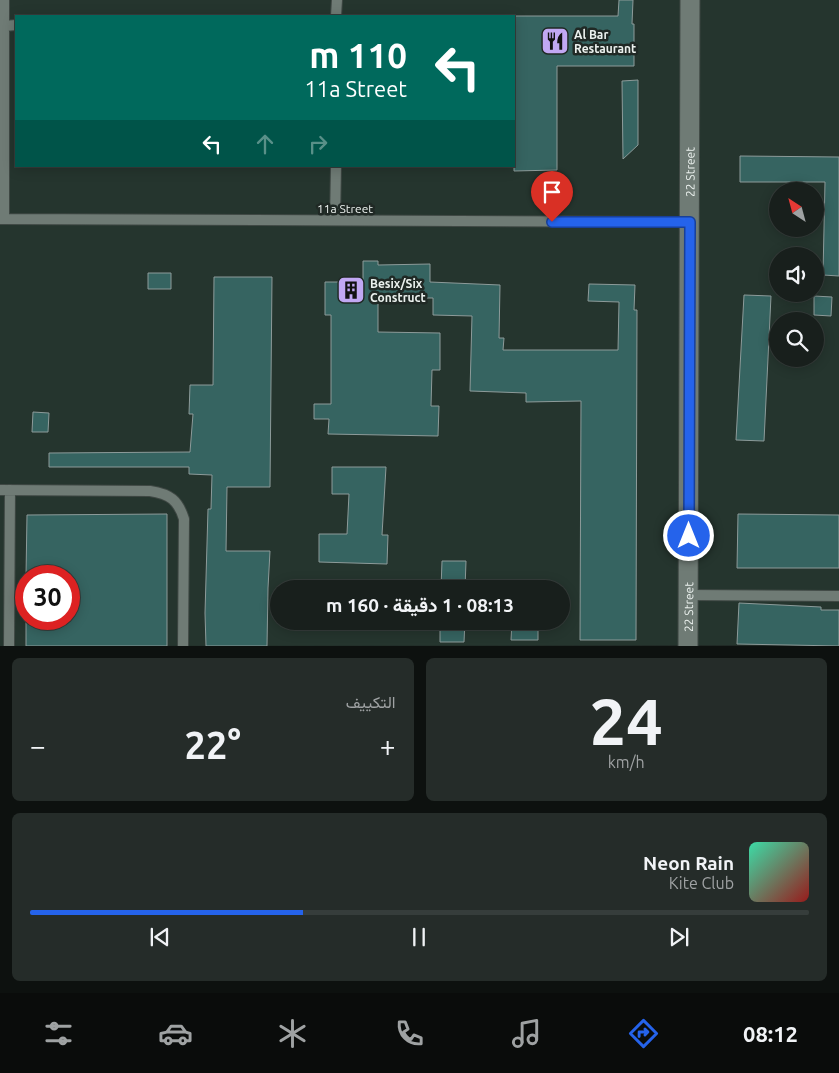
<!DOCTYPE html>
<html lang="ar">
<head>
<meta charset="utf-8">
<style>
	body { margin:0; font-family:Ubuntu,Vazirmatn,sans-serif; background:#252c29; color:#f1f3f6; direction:rtl; height:100vh; display:flex; flex-direction:column; font-size:19px; white-space:nowrap }
	* { box-sizing:border-box; margin:0 }
	p { font-size:16px; color:#9fa2a3 }
	.icon { flex:none; width:28px; height:28px; fill:none; stroke:currentColor; stroke-width:2; stroke-linecap:round; stroke-linejoin:round }
	.map { position:relative; height:646px; overflow:hidden; direction:ltr }
	.details { display:flex; flex-direction:column; gap:12px; padding:12px; background:#0d110f; flex:1 }
	.details>* { flex:none }
	.top-card { position:absolute; left:15px; top:15px; width:500px; height:152px; border-radius:0px; box-shadow:0 2px 12px #0003,0 0 0 1px #363d3b; direction:rtl; background:#00695c; color:#fff; overflow:hidden }
	.needle { width:32px; rotate:324deg }
	.fabs { position:absolute; left:769px; top:182px; display:grid; gap:10px }
	.fabs a { display:grid; place-items:center; width:55px; height:55px; border-radius:50%; background:#181f1c; box-shadow:0 2px 12px #0003,0 0 0 1px #363d3b; font-size:25px }
	.speed { position:absolute; left:15px; top:565px; display:flex; gap:10px; font-size:25px; font-weight:700; text-align:center }
	.speed>* { display:grid; place-content:center; width:65px; height:65px; border-radius:50%; background:#181f1c; box-shadow:0 2px 12px #0003,0 0 0 1px #363d3b; line-height:1 }
	.speed .limit { border:8px solid #d22; background:#fff; color:#111 }
	.pin { position:absolute; display:grid; place-items:center; width:42px; height:42px; color:#fff; margin:-51px -21px; border-radius:50% 50% 50% 0; rotate:-45deg; box-shadow:0 0 5px #0007 }
	.pin .icon { rotate:45deg }
	.me { position:absolute; width:55px; margin:-28px; rotate:0deg; stroke-linejoin:round; filter:drop-shadow(0 0 4px #0008) }
	.turn { display:flex; align-items:center; gap:18px; height:105px; padding:0 25px; font-size:22px }
	.turn .icon { width:65px; height:65px; stroke-width:2.5 }
	.turn b { display:block; font-size:35px; line-height:42px }
	.lanes { display:flex; align-items:center; height:48px; padding:0 25px; background:#0003; justify-content:center; gap:25px; direction:ltr }
	.lanes .off { opacity:.35 }
	.big { font-size:38px; font-weight:700; line-height:1.1 }
	.details .card { flex:1; display:flex; flex-direction:column; justify-content:center; gap:8px; min-width:0; padding:0 18px; border-radius:8px; background:#252c29 }
	.details .dial { align-items:center; gap:0 }
	.dial b { font-size:65px; line-height:1 }
	.song { display:flex; align-items:center; gap:15px }
	.cover { width:60px; height:60px; border-radius:8px; background:linear-gradient(135deg,hsl(160 70% 55%),hsl(0 70% 35%)) }
	.played { height:5px; border-radius:2px; background:linear-gradient(90deg,#2563eb 35%,#363d3b 35%) }
	.keys { display:flex; justify-content:space-around; direction:ltr }
	.heat { display:flex; justify-content:space-between; align-items:center; font-size:28px; direction:ltr }
	.details .tiles { flex:1; display:grid; gap:12px; grid-template-columns:1fr 1fr }
	.card:last-child { grid-column:span 2 }
	.trip { position:absolute; left:270px; top:580px; width:300px; height:50px; border-radius:25px; background:#181f1c; box-shadow:0 2px 12px #0003,0 0 0 1px #363d3b; font-weight:700; line-height:50px; text-align:center; direction:rtl }
	.menu { display:flex; height:80px; justify-content:space-around; align-items:center; background:#0a0c0b; color:#9fa2a3 }
	.menu .icon { width:35px; height:35px }
	.menu .on { color:#2563eb }
	.menu b { font-size:22px; color:#f1f3f6 }
	.map>svg:first-child { display:block }
</style>
</head>
<body>
<div class="map">
<svg width="839" height="646" viewBox="0 0 839 646">
	<rect width="100%" height="100%" fill="#202925"/>
	<path fill="#25352e" fill-rule="evenodd" d="M0 0H839V645L0 646ZM16 16H514V166H16ZM778 191H815V229H778ZM778 256H815V294H778ZM778 321H815V359H778ZM26 576H69V619H26ZM279 589H561V621H279Z"/>
	<path fill="#366461" stroke="#8d9b9a" d="M619 0H633L632 24H634V66H557V170L514 171V16H618Z
		M638 80V145L623 159 622 81Z
		M740 156 839 157V276L823 275 825 182H740Z
		M363 261H378V265L430 264V282L500 285 499 338H504L503 350H618L619 302 588 301 589 284 635 285 634 310H637L636 640H580L581 401 526 402V393L470 391 472 316 433 315V298H378V332L440 333V370H432L431 406H439L438 436 328 434 329 419H314V404H331V315H325V282H363Z
		M148 273H171V289H148Z
		M214 277H272L270 487H227L226 551H270L268 588 267 646H206L205 613 208 509H211L212 475 189 474V467H49V453L190 452 193 414H189L190 385H213Z
		M744 295 771 296 764 441 736 440Z
		M814 296 832 297 831 316 814 315Z
		M33 412 49 413 48 432H32Z
		M332 467H386L382 535H388L387 564 319 562V534H347L349 494H332Z
		M167 514V646H26V619H69V576H26L27 515Z
		M738 514 839 515V568H737Z
		M442 561H466L465 589H441Z
		M739 603 821 607V610H839V646L737 644Z
		M440 621H465L464 642H440Z
		M512 621H538V640H511Z"/>
	<g fill="none" stroke-linecap="round" stroke-linejoin="round">
		<g stroke="#3f4844" stroke-width="12">
			<path id="lane" d="M336 16 337 0
				M4 26 16 25
				M0 219 690 222
				M4 219V0
				M335 220 336 166
				M0 490 150 491C170 494 178 500 184 519L183 646
				M688 595 839 596
				M9 646 10 490"/>
		</g>
		<g stroke="#3f4844" stroke-width="21">
			<g id="street">
				<path id="s1" d="M688 646 690 0"/>
			</g>
		</g>
		<use href="#lane" stroke="#6f7b75" stroke-width="10"/>
		<use href="#street" stroke="#6f7b75" stroke-width="19"/>
	</g>
	<g fill="none" stroke-linecap="round" stroke-linejoin="round">
		<g stroke="#184099" stroke-width="12">
			<path id="route" d="M552 222H690L689 536"/>
		</g>
		<use href="#route" stroke="#2563eb" stroke-width="9"/>
	</g>
	<defs>
		<g id="restaurant-square" transform="scale(1.4375)"><rect x="-9" y="-9" width="18" height="18" rx="4" fill="#c1a8f3" stroke="#202925"/><path d="M-5-6h1v4h1v-4h1v4h1v-4h1v5L-1.5 .5V6h-2V.5L-5-1ZM5-6V6H3V1.5H1.5Q1.5-4 5-6Z" fill="#111"/></g>
		<g id="building-square" transform="scale(1.4375)"><rect x="-9" y="-9" width="18" height="18" rx="4" fill="#c1a8f3" stroke="#202925"/><path d="M-4-6H4V6H1V3H-1V6H-4ZM-2.5-4.3h1.7v1.8h-1.7ZM.8-4.3h1.7v1.8H.8ZM-2.5-1h1.7V.8h-1.7ZM.8-1h1.7V.8H.8Z" fill="#111"/></g>
	</defs>
	<g fill-rule="evenodd">
		<use href="#restaurant-square" x="555" y="41"/>
		<use href="#building-square" x="351" y="290"/>
	</g>
	<g text-anchor="middle" dominant-baseline="central" stroke-width="5" stroke-linejoin="round" paint-order="stroke">
		<g font-size="12" font-weight="bold" fill="#ebf1ee" stroke="#202925" text-anchor="start">
			<text x="574" y="34">Al Bar<tspan x="574" dy="14">Restaurant</tspan></text>
			<text x="370" y="283">Besix/Six<tspan x="370" dy="14">Construct</tspan></text>
		</g>
		<g font-size="12" fill="#ebf1ee" stroke="#202925">
			<text stroke="none"><textPath href="#s1" startOffset="474">22 Street</textPath></text>
			<text x="345" y="208">11a Street</text>
			<text stroke="none"><textPath href="#s1" startOffset="39">22 Street</textPath></text>
		</g>
	</g>
</svg>
<div class="fabs">
<a><svg class="needle" viewBox="-14 -14 28 28"><path d="M0-13l5 13h-10z" fill="#e53935"/><path d="M0 13l5-13h-10z" fill="#9fa2a3"/></svg></a>
<a><svg class="icon" aria-label="sound" viewBox="0 0 24 24"><path d="M4 9h4l5-4v14l-5-4H4zM17 9q2 3 0 6"/></svg></a>
<a><svg class="icon" aria-label="search" viewBox="0 0 24 24"><circle cx="10" cy="10" r="6"/><path d="M15 15l6 6"/></svg></a>
</div>
<div class="speed"><div class="limit">30</div></div>
<div class="pin" style="left:552px;top:222px;background:#d93025"><svg class="icon" aria-label="arrive" viewBox="0 0 24 24"><path d="M6 21V4h12l-3 4 3 4H6"/></svg></div>
<svg class="me" style="left:689px;top:536px" viewBox="-20 -20 40 40"><circle r="17" fill="#2563eb" stroke="#fff" stroke-width="3"/><path d="M0-11L8 9 0 5-8 9z" fill="#fff"/></svg>
<div class="trip">08:13 · 1 دقيقة · 160 m</div>
<div class="top-card">
<div class="turn"><svg class="icon" aria-label="left" viewBox="0 0 24 24"><path d="M17 20v-9H6M10 6l-5 5 5 5"/></svg><div><b>110 m</b>11a Street</div></div>
<div class="lanes"><svg class="icon" aria-label="left" viewBox="0 0 24 24"><path d="M17 20v-9H6M10 6l-5 5 5 5"/></svg><svg class="icon off" aria-label="ahead" viewBox="0 0 24 24"><path d="M12 20V5M6 11l6-6 6 6"/></svg><svg class="icon off" aria-label="right" viewBox="0 0 24 24"><path d="M7 20v-9h11M14 6l5 5-5 5"/></svg></div>
</div>
</div>
<section class="details">
<div class="tiles">
<div class="card dial"><b>24</b><p>km/h</p></div>
<div class="card"><p>التكييف</p>
<div class="heat"><a>−</a><b class="big">22°</b><a>+</a></div>
</div>
<div class="card">
<div class="song"><i class="cover"></i><div><b>Neon Rain</b><p>Kite Club</p></div></div>
<div class="played"></div>
<div class="keys"><svg class="icon" aria-label="previous" viewBox="0 0 24 24"><path d="M18 5L8 12l10 7zM5 5v14"/></svg><svg class="icon" aria-label="pause" viewBox="0 0 24 24"><path d="M8 5v14M16 5v14"/></svg><svg class="icon" aria-label="next" viewBox="0 0 24 24"><path d="M6 5l10 7-10 7zM19 5v14"/></svg></div>
</div>
</div>
</section>
<nav class="menu">
<b>08:12</b>
<svg class="icon on" aria-label="directions" viewBox="0 0 24 24"><path d="M12 3l9 9-9 9-9-9zM9 14v-3h6M13 9l2 2-2 2"/></svg>
<svg class="icon" aria-label="music" viewBox="0 0 24 24"><path d="M9 18V5l10-2v13"/><circle cx="6" cy="18" r="3"/><circle cx="16" cy="16" r="3"/></svg>
<svg class="icon" aria-label="phone" viewBox="0 0 24 24"><path d="M5 4h4l2 5-3 2q2 4 5 5l2-3 5 2v4C11 20 4 13 5 4z"/></svg>
<svg class="icon" aria-label="climate" viewBox="0 0 24 24"><path d="M12 3v18M4 7l16 10M4 17L20 7"/></svg>
<svg class="icon" aria-label="car" viewBox="0 0 24 24"><path d="M5 17H2v-5l4-1 3-4h7l3 4 3 1v5h-3M9 17h6M6 11h13"/><circle cx="7" cy="17" r="2"/><circle cx="17" cy="17" r="2"/></svg>
<svg class="icon" aria-label="filters" viewBox="0 0 24 24"><path d="M4 7h16M4 17h16"/><circle cx="9" cy="7" r="2"/><circle cx="15" cy="17" r="2"/></svg>
</nav>
</body>
</html>
